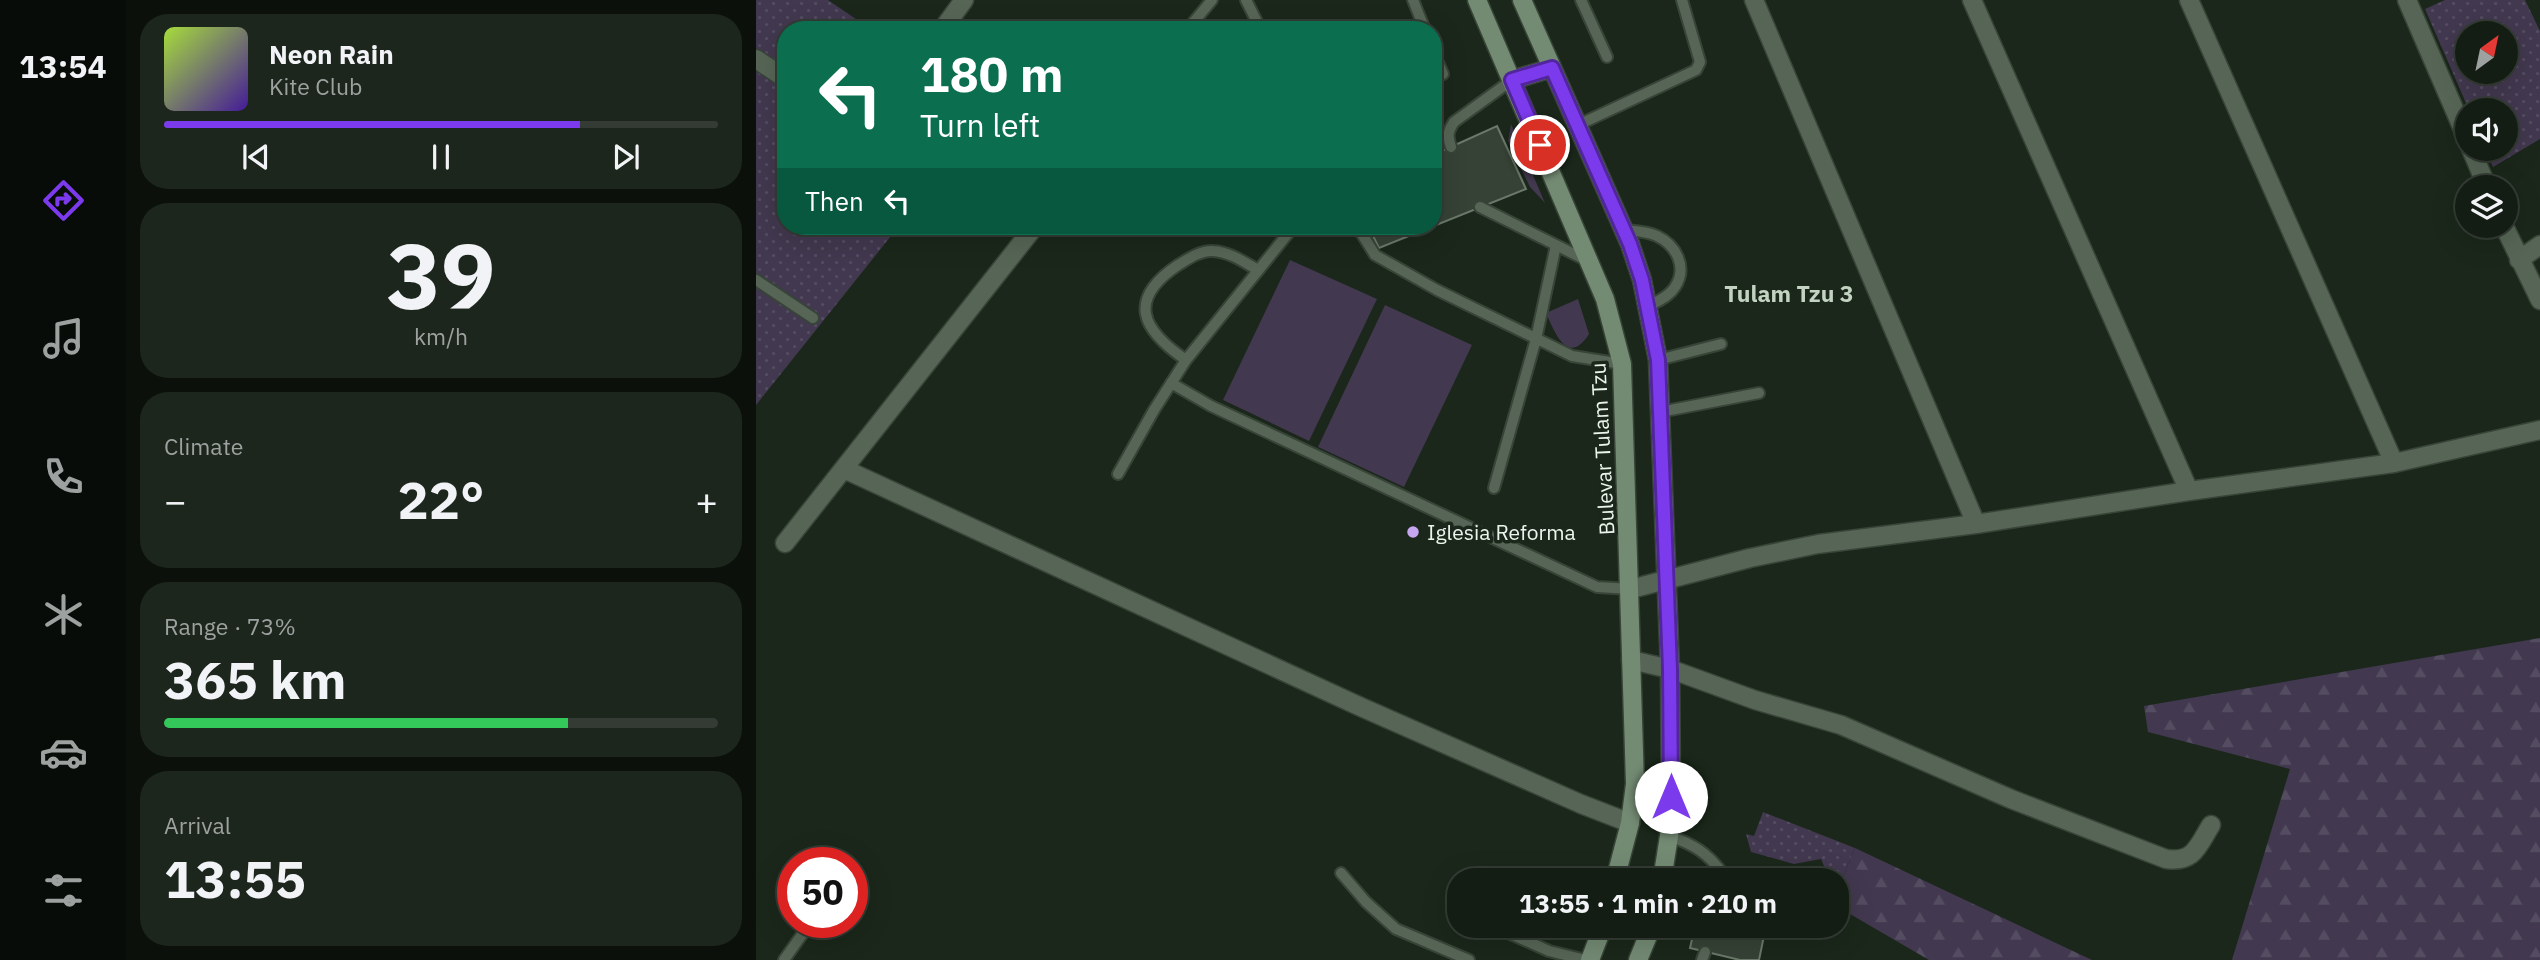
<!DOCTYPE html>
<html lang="en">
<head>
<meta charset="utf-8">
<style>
	body { margin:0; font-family:"IBM Plex Sans",sans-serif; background:#1d261d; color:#f1f3f6; height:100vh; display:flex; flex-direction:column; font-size:26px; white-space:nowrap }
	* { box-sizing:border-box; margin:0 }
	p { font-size:23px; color:#9da2a0 }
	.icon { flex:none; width:38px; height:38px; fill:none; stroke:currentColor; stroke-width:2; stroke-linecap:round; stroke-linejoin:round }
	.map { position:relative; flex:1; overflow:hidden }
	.drawer { display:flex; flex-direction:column; gap:14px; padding:14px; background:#0b100b; width:630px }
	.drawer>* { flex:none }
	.top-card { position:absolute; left:21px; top:21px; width:665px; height:214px; border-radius:28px; box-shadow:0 7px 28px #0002,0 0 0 2px #333b34; background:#0b6e4f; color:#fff; overflow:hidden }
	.needle { width:46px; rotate:33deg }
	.controls { position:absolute; left:1699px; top:21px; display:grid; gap:14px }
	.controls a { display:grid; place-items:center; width:63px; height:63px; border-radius:50%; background:#141d14; box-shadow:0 7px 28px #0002,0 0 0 2px #333b34; font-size:35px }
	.speed { position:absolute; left:21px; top:847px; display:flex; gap:14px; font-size:35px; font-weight:700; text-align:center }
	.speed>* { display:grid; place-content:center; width:91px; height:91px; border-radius:50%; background:#141d14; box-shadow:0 7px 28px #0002,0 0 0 2px #333b34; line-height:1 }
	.speed .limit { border:10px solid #d22; background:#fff; color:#111 }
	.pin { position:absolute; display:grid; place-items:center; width:60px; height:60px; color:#fff; margin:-30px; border:4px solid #fff; border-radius:50%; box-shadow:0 2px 7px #0007 }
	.me { position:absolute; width:77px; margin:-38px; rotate:0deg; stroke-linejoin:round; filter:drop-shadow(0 0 5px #0008) }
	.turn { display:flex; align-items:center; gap:24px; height:147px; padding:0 28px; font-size:32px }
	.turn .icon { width:91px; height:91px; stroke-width:2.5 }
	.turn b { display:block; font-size:49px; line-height:60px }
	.then { display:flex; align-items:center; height:66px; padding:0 28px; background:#0003; gap:14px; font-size:26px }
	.big { font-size:52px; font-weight:700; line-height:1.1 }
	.drawer .card { flex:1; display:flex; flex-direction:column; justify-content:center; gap:10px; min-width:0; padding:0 24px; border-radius:28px; background:#1d261d }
	.drawer .dial { align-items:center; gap:0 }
	.dial b { font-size:91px; line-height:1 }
	.song { display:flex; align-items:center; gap:21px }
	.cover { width:84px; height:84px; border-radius:10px; background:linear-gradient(135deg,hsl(80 70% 55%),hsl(260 70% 35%)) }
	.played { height:7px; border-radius:4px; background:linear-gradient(90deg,#7c3aed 75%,#333b34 75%) }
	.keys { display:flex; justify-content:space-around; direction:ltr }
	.heat { display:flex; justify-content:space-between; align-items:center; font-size:38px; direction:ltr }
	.charge { height:10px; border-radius:5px; background:linear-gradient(90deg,#34c759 73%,#333b34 0) }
	.trip { position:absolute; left:691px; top:868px; width:402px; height:70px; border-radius:28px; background:#141d14; box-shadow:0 7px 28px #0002,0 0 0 2px #333b34; font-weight:700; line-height:70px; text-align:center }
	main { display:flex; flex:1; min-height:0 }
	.dock { display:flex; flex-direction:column; width:126px; justify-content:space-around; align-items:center; background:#080c08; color:#9da2a0 }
	.dock .icon { width:49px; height:49px }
	.dock .on { color:#7c3aed }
	.dock b { font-size:32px; color:#f1f3f6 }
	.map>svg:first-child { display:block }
</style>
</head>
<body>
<main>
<nav class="dock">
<b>13:54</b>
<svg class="icon on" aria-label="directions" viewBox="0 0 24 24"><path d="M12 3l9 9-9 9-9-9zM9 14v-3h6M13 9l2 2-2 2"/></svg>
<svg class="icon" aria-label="music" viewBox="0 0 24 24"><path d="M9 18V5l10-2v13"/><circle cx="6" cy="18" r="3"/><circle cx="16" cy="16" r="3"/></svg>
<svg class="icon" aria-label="phone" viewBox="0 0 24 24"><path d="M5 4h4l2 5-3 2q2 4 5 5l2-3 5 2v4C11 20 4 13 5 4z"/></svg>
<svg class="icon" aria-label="climate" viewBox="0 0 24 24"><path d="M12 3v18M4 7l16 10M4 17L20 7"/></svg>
<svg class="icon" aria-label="car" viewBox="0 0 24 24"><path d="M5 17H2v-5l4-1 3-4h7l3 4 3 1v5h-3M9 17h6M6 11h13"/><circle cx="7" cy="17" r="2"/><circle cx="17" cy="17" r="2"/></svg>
<svg class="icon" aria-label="filters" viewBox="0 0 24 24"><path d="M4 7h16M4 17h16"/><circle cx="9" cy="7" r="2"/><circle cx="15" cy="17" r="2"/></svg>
</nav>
<section class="drawer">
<div class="card">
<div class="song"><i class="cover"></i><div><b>Neon Rain</b><p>Kite Club</p></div></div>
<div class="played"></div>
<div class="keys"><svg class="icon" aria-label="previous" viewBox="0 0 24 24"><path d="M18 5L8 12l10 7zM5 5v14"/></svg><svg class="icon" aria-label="pause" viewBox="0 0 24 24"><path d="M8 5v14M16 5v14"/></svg><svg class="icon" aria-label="next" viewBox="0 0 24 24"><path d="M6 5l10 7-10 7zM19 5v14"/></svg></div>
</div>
<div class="card dial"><b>39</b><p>km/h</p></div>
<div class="card"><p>Climate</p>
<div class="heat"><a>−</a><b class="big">22°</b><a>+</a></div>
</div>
<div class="card"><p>Range · 73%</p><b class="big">365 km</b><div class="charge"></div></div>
<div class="card"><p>Arrival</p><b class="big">13:55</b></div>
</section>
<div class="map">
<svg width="1784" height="960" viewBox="0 0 1784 960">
	<defs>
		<pattern id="grass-dots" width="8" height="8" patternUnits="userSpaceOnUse" patternTransform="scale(1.75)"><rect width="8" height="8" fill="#42384f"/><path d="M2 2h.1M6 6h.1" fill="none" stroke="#544c60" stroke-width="1.8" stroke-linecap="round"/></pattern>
		<pattern id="forest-firs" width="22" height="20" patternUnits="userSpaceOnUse" patternTransform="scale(1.75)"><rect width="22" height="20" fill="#42384f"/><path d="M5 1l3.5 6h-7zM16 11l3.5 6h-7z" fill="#544c60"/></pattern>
	</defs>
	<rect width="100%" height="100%" fill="#1a271a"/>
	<path fill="url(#grass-dots)" fill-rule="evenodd" d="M0 0H72L116 30H30V226H143L0 405Z
		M1689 0H1769L1784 31V139L1737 167 1729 149H1750V110H1713L1669 9ZM1712 33H1750V72H1712Z
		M1007 812 1099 848 1082 889V880H1074L1065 859 1038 864 995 852 990 834 998 836Z"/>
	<path fill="url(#forest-firs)" d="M1784 638V960H1476L1534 769 1392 732 1388 706Z
		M1099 848 1336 960H1173L1082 907V889Z"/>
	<path fill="#42384f" d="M755 124 789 203 774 187 752 141Z
		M534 260 621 299 553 441 467 400Z
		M822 299 833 334C812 367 799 333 790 313Z
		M629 305 716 345 648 487 562 447Z"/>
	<path fill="#354235" stroke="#6a796a" stroke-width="2" d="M741 126 770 189 623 248 612 226H677V155Z
		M939 926H1010L1003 960H984L934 948Z"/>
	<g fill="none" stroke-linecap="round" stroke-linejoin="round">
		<g stroke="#374437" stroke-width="14">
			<path id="lane" d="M490 0 505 30
				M657 0 669 30
				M825 0 851 57
				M431 30 456 0
				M677 51 687 74
				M822 125 940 70 944 62 926 0
				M695 147C691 136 692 131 698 122L756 80
				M724 207 834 262
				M601 226 619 255 681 290 816 356 866 364
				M868 230C879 231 891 231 901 236 920 245 932 267 919 287 913 297 901 301 892 307
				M0 280 57 318
				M430 360C386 330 370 300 422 265 432 259 445 250 457 251 474 252 488 262 502 270
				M902 360 965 344
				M415 383 455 406 841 587 875 589
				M904 412 1003 393
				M362 474 398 410 430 360 538 226
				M738 488 780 339 800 245
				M913 836C937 844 952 853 967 874L966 879
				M585 873 610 902 640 929 713 960
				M737 926 793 951 830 960
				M28 960 55 922
				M946 960 949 952"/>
		</g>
		<g stroke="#374437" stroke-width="21">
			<path id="street" d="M998 0 1220 524
				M1216 0 1433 491
				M1433 0 1638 463
				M1651 0 1712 141
				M186 30 208 0
				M0 59 30 79
				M1715 149 1731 187
				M1748 226 1784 300
				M1763 260 1784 245
				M88 469 605 707 825 804 874 823
				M29 543 279 226
				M875 589 994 558 1062 544 1220 524 1433 491 1638 463 1784 430
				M875 660 914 669 999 700 1085 725 1255 799 1410 859C1438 863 1442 846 1455 825"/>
		</g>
		<g stroke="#374437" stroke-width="21">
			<path id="secondary" d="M721 0 849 299 866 364 879 784 874 823 859 880
				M766 0 874 244 886 280 902 360 914 669 915 797 913 836 906 880
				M756 80 796 68
				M834 960 847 926
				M882 960 896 926"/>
		</g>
		<use href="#lane" stroke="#566556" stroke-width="10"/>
		<use href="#street" stroke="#566556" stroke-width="18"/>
		<use href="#secondary" stroke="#738a73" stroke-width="18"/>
	</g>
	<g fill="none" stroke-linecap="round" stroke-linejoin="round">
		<g stroke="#51269a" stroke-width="18">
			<path id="route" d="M784 145 756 80 796 68 874 244 886 280 902 360 914 669 915 797"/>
		</g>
		<use href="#route" stroke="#7c3aed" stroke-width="12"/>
	</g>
	<circle fill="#c6a6f0" stroke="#1a271a" stroke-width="2.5" cx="657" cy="532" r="7"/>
	<g text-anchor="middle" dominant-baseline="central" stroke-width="7" stroke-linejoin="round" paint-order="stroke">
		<g font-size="21" fill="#ecf5ec" stroke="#1a271a">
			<text transform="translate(846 449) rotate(-93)">Bulevar Tulam Tzu</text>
		</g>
		<g font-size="21" fill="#ecf5ec" stroke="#1a271a" text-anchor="start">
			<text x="671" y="532">Iglesia Reforma</text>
		</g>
		<g font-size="23" font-weight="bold" fill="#c2d3c2" stroke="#1a271a">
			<text x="1033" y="293">Tulam Tzu 3</text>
		</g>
	</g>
</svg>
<div class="controls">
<a><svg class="needle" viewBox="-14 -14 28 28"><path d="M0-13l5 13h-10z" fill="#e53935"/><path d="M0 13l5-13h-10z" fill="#9da2a0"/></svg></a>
<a><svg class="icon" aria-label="sound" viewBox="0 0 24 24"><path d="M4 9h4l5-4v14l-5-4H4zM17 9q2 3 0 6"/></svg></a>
<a><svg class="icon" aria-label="layers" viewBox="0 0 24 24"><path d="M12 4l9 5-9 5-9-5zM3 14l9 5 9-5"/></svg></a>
</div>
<div class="speed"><div class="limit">50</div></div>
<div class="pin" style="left:784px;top:145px;background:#d93025"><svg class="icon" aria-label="arrive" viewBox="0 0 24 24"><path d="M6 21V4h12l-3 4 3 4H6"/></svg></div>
<svg class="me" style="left:915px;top:797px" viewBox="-20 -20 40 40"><circle r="19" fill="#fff"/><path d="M0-13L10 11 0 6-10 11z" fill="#7c3aed"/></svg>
<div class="trip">13:55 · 1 min · 210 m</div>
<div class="top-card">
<div class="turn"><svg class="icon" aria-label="left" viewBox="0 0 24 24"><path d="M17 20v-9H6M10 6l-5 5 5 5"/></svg><div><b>180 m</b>Turn left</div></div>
<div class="then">Then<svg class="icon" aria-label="left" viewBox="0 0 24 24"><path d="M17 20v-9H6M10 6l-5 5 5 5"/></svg></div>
</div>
</div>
</main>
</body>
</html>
